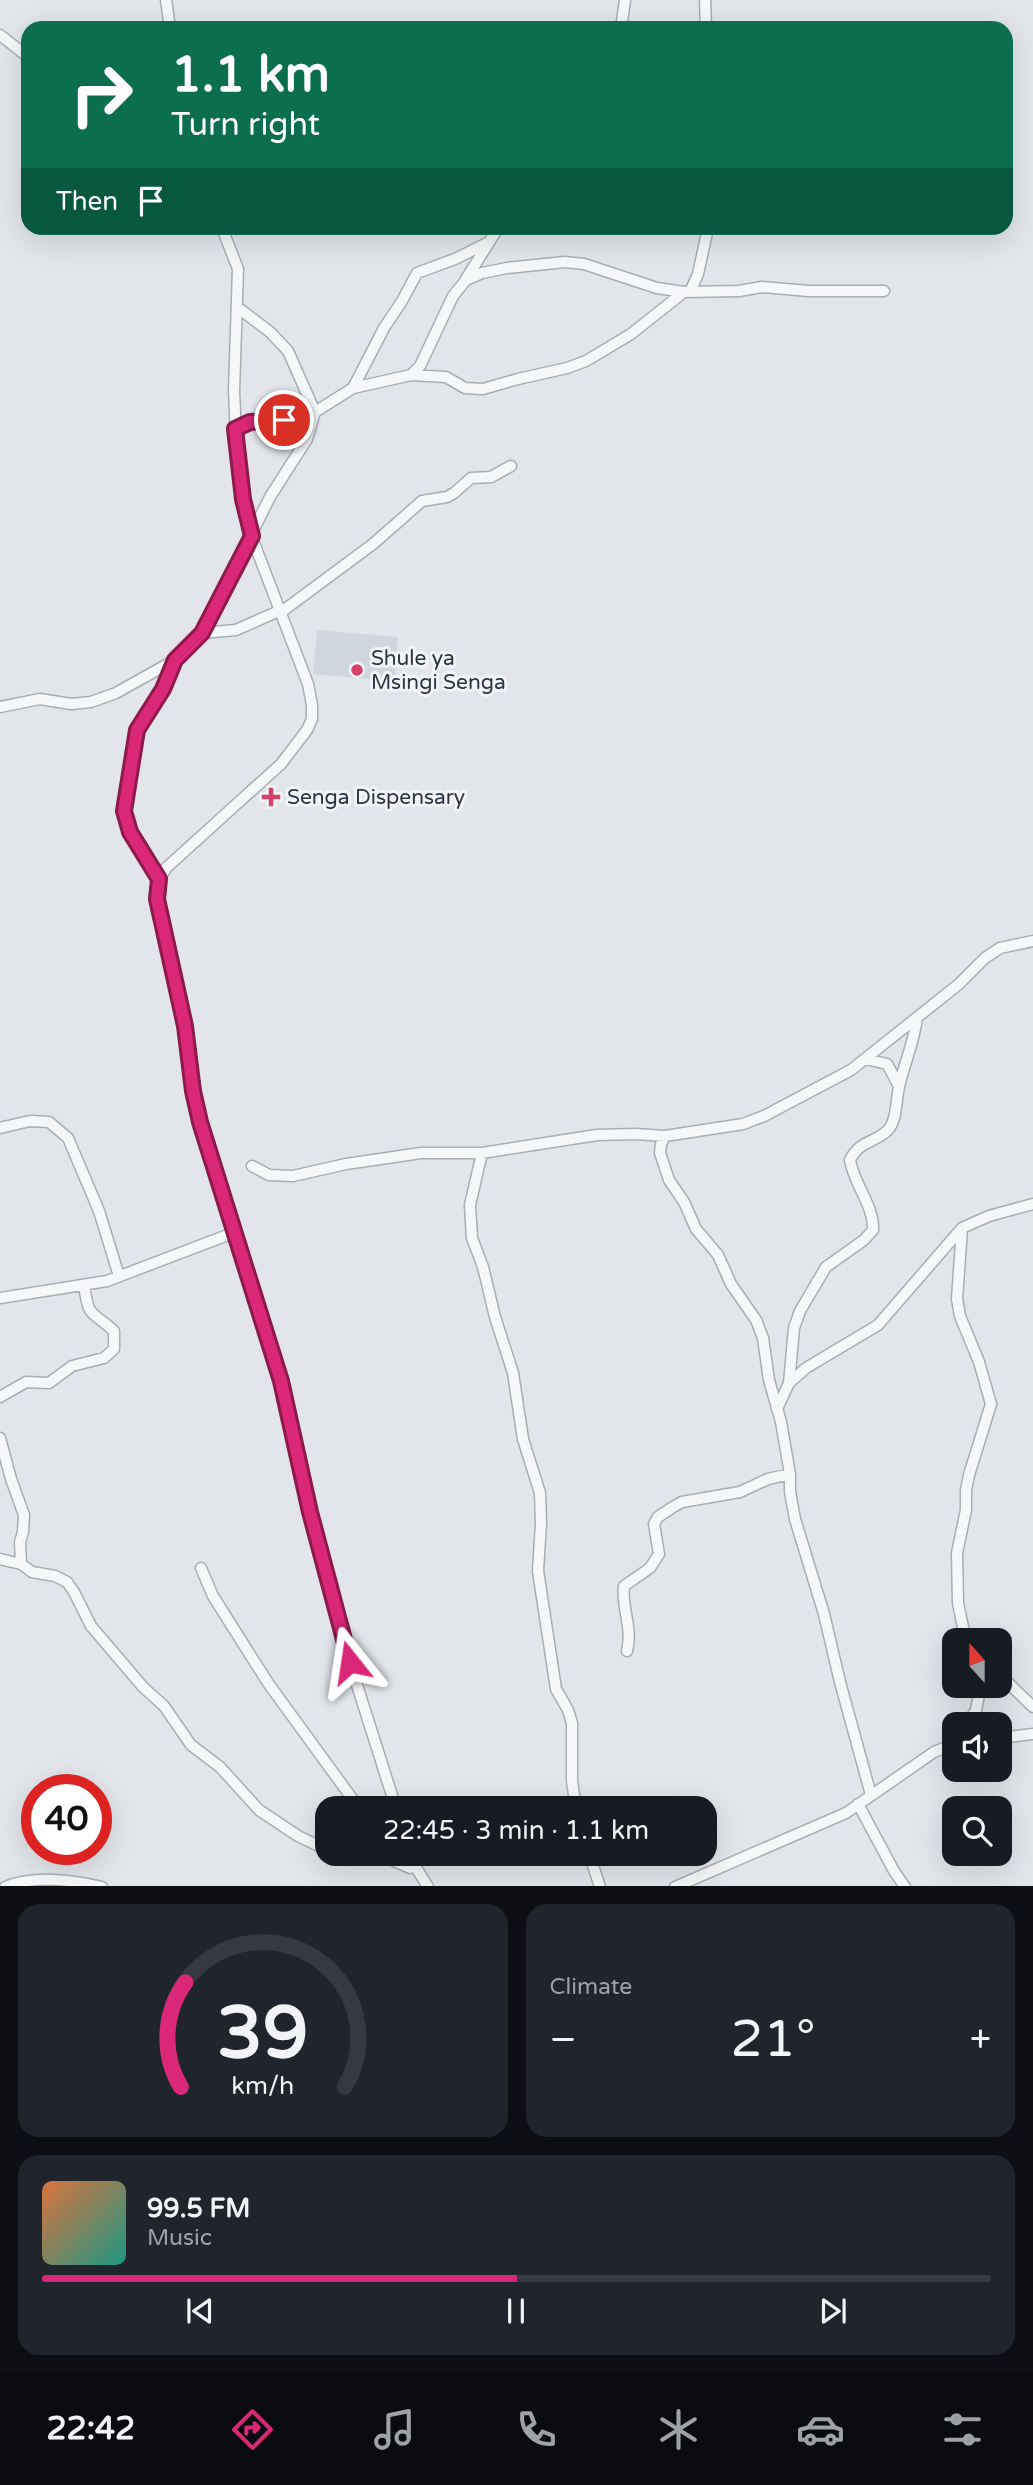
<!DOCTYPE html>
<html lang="en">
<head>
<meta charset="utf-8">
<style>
	body { margin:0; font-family:"Varela Round",sans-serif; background:#20242c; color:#f1f3f6; height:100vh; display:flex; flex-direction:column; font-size:26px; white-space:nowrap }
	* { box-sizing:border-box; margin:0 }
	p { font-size:23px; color:#9ea1a6 }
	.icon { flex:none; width:38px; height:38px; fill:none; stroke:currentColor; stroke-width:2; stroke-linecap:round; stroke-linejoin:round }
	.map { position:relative; height:1886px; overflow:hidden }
	.details { display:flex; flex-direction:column; gap:18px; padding:18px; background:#0d0f14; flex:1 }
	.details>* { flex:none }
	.hud { position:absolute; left:21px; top:21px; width:992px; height:214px; border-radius:21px; box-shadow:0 7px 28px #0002; background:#0b6e4f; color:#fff; overflow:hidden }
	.needle { width:46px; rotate:339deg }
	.controls { position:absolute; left:942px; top:1628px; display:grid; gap:14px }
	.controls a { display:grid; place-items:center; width:70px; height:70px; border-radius:14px; background:#171b24; box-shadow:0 7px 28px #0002; font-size:35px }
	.speed { position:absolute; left:21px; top:1774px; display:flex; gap:14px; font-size:35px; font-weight:700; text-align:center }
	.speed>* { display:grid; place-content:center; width:91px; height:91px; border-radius:50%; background:#171b24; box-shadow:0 7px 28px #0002; line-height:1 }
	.speed .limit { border:10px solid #d22; background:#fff; color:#111 }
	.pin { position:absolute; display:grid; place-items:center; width:60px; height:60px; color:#fff; margin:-30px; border:4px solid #fff; border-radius:50%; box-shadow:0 2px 7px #0007 }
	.me { position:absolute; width:77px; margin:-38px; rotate:345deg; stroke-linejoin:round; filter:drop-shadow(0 0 5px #0008) }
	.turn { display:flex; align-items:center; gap:24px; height:147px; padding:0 35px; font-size:32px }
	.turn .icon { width:91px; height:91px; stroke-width:2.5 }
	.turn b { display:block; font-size:49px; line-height:60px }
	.then { display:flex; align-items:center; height:66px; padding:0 35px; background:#0003; gap:14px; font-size:26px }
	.big { font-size:52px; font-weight:600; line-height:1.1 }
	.details .widget { flex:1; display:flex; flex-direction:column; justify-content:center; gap:10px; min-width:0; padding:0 24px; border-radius:21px; background:#20242c }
	.details .dial { align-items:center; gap:0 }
	.dial svg { height:182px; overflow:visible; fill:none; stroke:#363941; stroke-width:7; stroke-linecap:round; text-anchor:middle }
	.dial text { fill:#f1f3f6; stroke:none }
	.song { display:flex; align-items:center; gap:21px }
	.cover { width:84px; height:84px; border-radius:10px; background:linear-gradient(135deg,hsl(20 70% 55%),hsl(170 70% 35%)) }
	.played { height:7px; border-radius:4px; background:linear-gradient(90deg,#db2777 50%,#363941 50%) }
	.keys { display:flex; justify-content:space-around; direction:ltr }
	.heat { display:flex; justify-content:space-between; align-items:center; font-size:38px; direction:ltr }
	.details .tiles { flex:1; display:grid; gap:18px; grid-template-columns:1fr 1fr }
	.widget:last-child { grid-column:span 2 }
	.trip { position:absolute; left:315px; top:1796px; width:402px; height:70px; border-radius:21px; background:#171b24; box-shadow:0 7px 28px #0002; font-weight:600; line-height:70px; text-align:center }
	.tab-bar { display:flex; height:112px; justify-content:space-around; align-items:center; background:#090b0e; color:#9ea1a6 }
	.tab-bar .icon { width:49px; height:49px }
	.tab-bar .active { color:#db2777 }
	.tab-bar b { font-size:32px; color:#f1f3f6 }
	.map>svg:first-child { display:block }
</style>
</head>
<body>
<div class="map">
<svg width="1033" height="1887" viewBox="0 0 1033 1887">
	<rect width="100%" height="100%" fill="#e2e6eb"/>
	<path fill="#d0d6dd" d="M317 630 398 637 394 681 313 674Z"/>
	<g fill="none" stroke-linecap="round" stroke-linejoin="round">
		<g stroke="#a7aeb6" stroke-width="13">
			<path id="minor" d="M166 0 170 28
				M705 0 706 28
				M621 28 625 0
				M0 35 28 57
				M222 228 238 269 234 391 237 457 243 499 251 535 308 684 312 705V719L307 730 281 764 166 868 157 884V899L185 1026 193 1091 200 1122 281 1381 305 1492 350 1663 396 1808
				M466 279 498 228
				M690 292 698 274 708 228
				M237 307 270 332 288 351 315 412 307 439 270 497 251 535
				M411 375 446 377 465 388 483 389 518 379 567 368 586 361 631 334 684 292
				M353 388 384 328 402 301 417 273 455 259 487 243
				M235 429 250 422 284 420 315 412 353 388 411 375 420 366 453 296 466 280 482 273 507 268 565 262 584 264 657 288 684 292 739 291 762 287 808 291H884
				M280 613 373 544 422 501 447 497 454 493 471 478 491 477 511 466
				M202 633 236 630 279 611
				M0 707 40 699 71 704 91 702 116 693 175 660 202 633 252 536
				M159 879 130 832 124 811 137 730 163 689 171 674 175 660
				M866 1059 887 1064 899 1086
				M0 1128 30 1121 49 1122 68 1138 99 1211 119 1276
				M665 1136 661 1144 660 1153 669 1180 684 1202 696 1229 718 1255 731 1284 756 1320 763 1338 769 1380 781 1422 790 1474V1492L795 1519 824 1614 840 1682 871 1795
				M482 1153 470 1205 472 1238 483 1267 495 1317 513 1373 523 1439 540 1493 541 1523 538 1571 556 1689 568 1710 572 1723V1781L576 1808
				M252 1166 269 1175 293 1176 346 1164 421 1153H482L597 1135 635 1134 665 1136 743 1124 764 1116 851 1070 959 984 985 958 1000 948 1033 941
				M962 1228 957 1299 960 1316 979 1362 991 1404 969 1475 966 1490V1510L957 1553 958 1603 963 1627 968 1640
				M0 1298 107 1281 233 1233
				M789 1383 794 1328 800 1311 826 1267 864 1240 873 1230C874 1205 854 1185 850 1160 860 1140 875 1143 888 1130 897 1120 896 1100 899 1087 904 1064 914 1042 917 1018
				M0 1397 26 1382 49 1383 72 1366 104 1358 114 1349V1331C90 1309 89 1320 84 1285
				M777 1409 789 1383 806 1368 878 1325 962 1228 989 1216 1033 1204
				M0 1438 11 1479 24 1515 23 1532 20 1542 21 1564 32 1572 55 1576 67 1582 74 1592 91 1626 143 1687 164 1706 191 1745 220 1767 259 1810 298 1836 327 1850
				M0 1559 21 1564
				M201 1568 213 1596 268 1683 359 1808
				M627 1651C633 1627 621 1607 624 1586L650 1568 659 1554 654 1524 658 1517 673 1507 682 1502 740 1492 768 1479 790 1474
				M999 1674 1033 1707
				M967 1724 976 1710 981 1685
				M999 1738 1033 1734
				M858 1804 894 1871 905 1887
				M376 1853 410 1868
				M397 1853 410 1867
				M411 1853 415 1866 428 1887
				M589 1853 600 1887
				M5 1887C33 1875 73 1880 102 1887
				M675 1887 846 1813 934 1752 954 1744"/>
		</g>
		<use href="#minor" stroke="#f5f7f9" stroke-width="10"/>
	</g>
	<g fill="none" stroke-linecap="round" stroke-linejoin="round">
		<g stroke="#8e194d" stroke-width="18">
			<path id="route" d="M284 420 250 422 235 429 243 499 252 536 202 633 175 660 163 689 137 730 124 811 130 832 159 879 157 899 185 1026 193 1091 200 1122 281 1381 310 1512 350 1662"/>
		</g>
		<use href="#route" stroke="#db2777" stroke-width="12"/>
	</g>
	<g fill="#d54269" stroke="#f2f5f8" stroke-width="2.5">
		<circle cx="357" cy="670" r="7"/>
		<path d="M267.5 786.5h7v7h7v7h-7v7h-7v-7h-7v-7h7z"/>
	</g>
	<g text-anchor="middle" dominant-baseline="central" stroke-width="6" stroke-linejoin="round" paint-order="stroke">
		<g font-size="21" fill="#293644" stroke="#f2f5f8" text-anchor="start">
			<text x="371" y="658">Shule ya<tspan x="371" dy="24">Msingi Senga</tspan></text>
			<text x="287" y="797">Senga Dispensary</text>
		</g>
	</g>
</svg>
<div class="controls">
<a><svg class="needle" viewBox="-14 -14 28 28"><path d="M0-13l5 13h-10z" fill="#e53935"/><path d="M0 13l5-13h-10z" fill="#9ea1a6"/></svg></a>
<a><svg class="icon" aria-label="sound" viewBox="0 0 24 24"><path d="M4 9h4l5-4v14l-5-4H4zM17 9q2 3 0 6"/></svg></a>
<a><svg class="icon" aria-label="search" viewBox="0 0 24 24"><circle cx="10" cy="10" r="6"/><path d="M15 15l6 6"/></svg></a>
</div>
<div class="speed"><div class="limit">40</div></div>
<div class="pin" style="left:284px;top:420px;background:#d93025"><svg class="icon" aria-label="arrive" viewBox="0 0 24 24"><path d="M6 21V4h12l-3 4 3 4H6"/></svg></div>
<svg class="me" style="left:350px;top:1662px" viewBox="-20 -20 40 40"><path d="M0-17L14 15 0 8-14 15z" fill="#db2777" stroke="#fff" stroke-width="4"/></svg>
<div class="trip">22:45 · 3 min · 1.1 km</div>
<div class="hud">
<div class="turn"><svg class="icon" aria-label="right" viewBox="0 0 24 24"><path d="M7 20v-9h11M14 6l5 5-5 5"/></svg><div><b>1.1 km</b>Turn right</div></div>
<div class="then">Then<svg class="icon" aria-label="arrive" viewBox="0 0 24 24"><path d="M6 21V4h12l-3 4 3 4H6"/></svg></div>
</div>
</div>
<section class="details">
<div class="tiles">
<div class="widget dial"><svg viewBox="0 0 100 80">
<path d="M14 69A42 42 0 1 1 86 69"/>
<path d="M14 69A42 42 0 0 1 16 23" stroke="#db2777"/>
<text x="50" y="56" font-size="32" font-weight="700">39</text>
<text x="50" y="72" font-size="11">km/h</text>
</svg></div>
<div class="widget"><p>Climate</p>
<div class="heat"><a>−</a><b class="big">21°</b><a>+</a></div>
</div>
<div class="widget">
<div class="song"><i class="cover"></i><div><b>99.5 FM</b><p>Music</p></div></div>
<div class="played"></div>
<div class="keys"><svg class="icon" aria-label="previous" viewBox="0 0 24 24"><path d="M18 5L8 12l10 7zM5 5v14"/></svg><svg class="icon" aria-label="pause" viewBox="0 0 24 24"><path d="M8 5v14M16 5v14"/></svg><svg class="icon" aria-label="next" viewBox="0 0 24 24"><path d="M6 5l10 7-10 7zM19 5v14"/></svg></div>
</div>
</div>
</section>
<nav class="tab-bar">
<b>22:42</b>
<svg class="icon active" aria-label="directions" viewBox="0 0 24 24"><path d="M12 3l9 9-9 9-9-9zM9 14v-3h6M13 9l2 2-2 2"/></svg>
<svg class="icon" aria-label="music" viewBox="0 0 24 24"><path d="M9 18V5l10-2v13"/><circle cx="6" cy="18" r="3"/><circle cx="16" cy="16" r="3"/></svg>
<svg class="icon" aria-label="phone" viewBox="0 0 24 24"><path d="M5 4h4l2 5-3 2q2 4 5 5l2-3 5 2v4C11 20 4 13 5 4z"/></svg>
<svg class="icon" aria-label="climate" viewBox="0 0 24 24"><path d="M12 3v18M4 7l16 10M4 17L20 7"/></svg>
<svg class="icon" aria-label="car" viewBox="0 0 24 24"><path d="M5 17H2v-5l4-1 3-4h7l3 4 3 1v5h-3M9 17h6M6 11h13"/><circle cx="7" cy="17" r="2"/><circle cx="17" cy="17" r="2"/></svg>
<svg class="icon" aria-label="filters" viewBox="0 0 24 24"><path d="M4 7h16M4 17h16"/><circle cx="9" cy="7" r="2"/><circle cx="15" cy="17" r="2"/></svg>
</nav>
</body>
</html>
